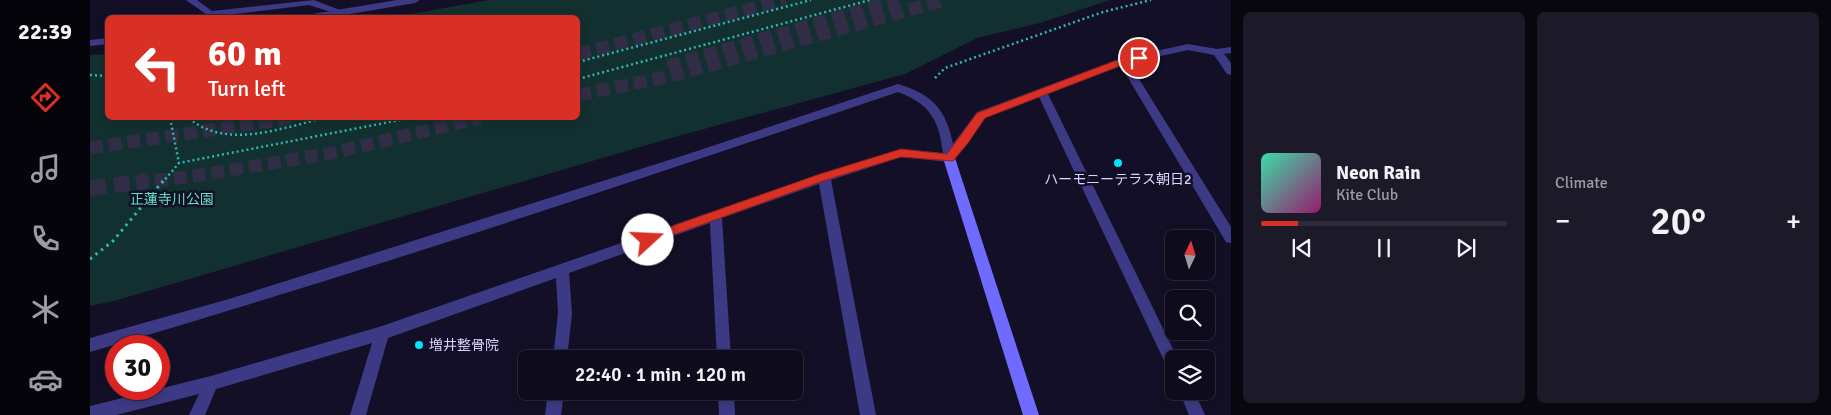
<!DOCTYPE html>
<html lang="en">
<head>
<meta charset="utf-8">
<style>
	body { margin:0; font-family:Signika,"Noto Sans JP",sans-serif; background:#1c1929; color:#f1f3f6; height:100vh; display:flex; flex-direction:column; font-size:19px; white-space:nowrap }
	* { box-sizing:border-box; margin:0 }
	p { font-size:16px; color:#9b9ba3 }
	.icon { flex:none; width:28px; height:28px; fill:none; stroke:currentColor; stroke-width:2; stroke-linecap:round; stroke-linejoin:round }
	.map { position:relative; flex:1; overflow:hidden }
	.sheet { display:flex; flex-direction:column; gap:12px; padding:12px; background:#08060f; width:600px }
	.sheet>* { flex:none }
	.top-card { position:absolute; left:15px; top:15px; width:475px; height:105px; border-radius:8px; box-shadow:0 2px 8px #0003,0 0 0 1px #2e2b3b; background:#d93025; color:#fff; overflow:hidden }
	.needle { width:32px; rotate:4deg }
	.fabs { position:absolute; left:1075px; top:230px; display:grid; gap:10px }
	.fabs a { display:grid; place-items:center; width:50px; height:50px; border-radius:8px; background:#0e0b1c; box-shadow:0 2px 8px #0003,0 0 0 1px #2e2b3b; font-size:25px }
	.speed { position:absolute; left:15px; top:335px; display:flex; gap:10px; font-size:25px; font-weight:700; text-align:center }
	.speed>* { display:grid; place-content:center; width:65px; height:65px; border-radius:50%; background:#0e0b1c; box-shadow:0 2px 8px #0003,0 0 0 1px #2e2b3b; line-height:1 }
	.speed .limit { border:8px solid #d22; background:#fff; color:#111 }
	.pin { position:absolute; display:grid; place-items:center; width:42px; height:42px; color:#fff; margin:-21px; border:2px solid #fff; border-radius:50%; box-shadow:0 1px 5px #0007 }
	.me { position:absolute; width:55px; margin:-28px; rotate:70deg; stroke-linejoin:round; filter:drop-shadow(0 0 4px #0008) }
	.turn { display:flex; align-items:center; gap:18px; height:105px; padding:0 20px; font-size:22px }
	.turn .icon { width:65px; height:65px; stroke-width:2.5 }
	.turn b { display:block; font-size:35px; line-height:42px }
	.big { font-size:38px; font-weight:600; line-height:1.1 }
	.sheet .widget { flex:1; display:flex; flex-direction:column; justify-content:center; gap:8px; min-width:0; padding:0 18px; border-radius:8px; background:#1c1929 }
	.song { display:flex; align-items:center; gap:15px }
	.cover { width:60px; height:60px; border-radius:8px; background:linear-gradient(135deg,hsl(160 70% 55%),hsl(320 70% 35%)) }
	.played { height:5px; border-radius:2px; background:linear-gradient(90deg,#d93025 15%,#2e2b3b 15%) }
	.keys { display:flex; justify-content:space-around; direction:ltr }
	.heat { display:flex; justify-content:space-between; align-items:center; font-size:28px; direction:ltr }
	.sheet .tiles { flex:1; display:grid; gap:12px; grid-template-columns:repeat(2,1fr) }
	.trip { position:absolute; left:428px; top:350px; width:285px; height:50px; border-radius:8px; background:#0e0b1c; box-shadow:0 2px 8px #0003,0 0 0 1px #2e2b3b; font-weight:600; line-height:50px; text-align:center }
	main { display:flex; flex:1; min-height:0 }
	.tab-bar { display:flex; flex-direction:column; width:90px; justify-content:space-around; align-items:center; background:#06040b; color:#9b9ba3 }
	.tab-bar .icon { width:35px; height:35px }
	.tab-bar .selected { color:#d93025 }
	.tab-bar b { font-size:22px; color:#f1f3f6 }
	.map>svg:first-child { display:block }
</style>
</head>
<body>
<main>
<nav class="tab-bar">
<b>22:39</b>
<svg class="icon selected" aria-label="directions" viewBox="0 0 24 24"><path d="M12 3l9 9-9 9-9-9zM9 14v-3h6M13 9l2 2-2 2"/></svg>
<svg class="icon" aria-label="music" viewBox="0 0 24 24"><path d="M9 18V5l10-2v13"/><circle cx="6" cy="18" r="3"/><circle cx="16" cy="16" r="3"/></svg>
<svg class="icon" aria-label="phone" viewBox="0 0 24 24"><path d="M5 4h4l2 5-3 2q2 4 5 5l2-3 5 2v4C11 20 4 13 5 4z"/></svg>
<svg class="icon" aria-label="climate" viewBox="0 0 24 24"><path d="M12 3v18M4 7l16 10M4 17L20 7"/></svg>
<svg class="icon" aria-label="car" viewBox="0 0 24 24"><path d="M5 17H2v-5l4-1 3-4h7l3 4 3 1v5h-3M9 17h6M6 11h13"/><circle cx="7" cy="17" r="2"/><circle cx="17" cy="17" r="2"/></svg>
</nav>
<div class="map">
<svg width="1141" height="415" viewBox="0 0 1141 415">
	<rect width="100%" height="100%" fill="#130f26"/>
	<path fill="#12302f" d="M399 0H1020L950 23 887 38 815 74 574 140 24 301 0 306V55L17 54 18 118H488V18L304 17Z"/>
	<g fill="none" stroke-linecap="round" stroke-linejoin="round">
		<path stroke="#312d47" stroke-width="13" stroke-dasharray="13 6" stroke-linecap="butt" d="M488 54 696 0
			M578 66 809 0
			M488 95 581 76 855 0
			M0 148 202 118
			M46 183 104 176 242 153 390 118"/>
		<path stroke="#312d47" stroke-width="16" stroke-dasharray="16 8" stroke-linecap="butt" d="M0 188 57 181"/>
		<path stroke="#2fb8b0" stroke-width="2.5" stroke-dasharray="2 3" stroke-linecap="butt" d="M488 62 721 0
			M0 75 18 76
			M845 78 855 68 1013 12 1061 0
			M488 79 780 0
			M80 118 89 163
			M99 118C135 150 192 128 234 118
			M72 183 89 163 320 118"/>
		<path stroke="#2fb8b0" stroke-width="3" stroke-dasharray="2.5 4.5" stroke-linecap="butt" d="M0 259 23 241 73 181"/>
		<path fill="#3d3a85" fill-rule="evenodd" d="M96 0H107L122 11 224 0 255 12 250 15 219 5 120 17Z"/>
		<path fill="#3d3a85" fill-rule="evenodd" d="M307 0H330L325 3 237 18H211L216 15Z
			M18 38V44L0 46V40Z
			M1098 44 1127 49 1141 47V53L1134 54 1141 63V75L1137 74 1124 55 1098 50 1039 63 1141 227V243L1136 242 1031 66 958 94 1088 359H1084V373L1079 371 949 97 895 118 863 161 859 162 811 157 741 180 786 415H770L729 184 632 218 641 359H627L620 223 479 273 482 313 477 359H463L468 313 466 278 298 338 276 415H260L282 343 126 389 115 415H99L109 394 26 415H0V406L121 376 292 326 730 174 811 149 853 153C849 120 840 104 808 92 540 183 271 273 0 352V338L139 299 595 155 808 84C842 94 856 109 863 144L887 112 1029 59Z
			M458 391H474L471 415H455Z
			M628 391H644L645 415H629Z
			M1089 391H1104L1115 415H1099Z"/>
		<path fill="#6f6bff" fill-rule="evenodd" d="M859 154 865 158 949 415H933L853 158Z"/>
	</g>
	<path fill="#d93025" stroke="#8d1f18" d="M1049 55 1054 58 1052 60 1035 64 895 118 878 143 863 161 811 157 736 180 558 244 552 240 554 236 730 174 811 149 857 154 887 113 1030 59Z"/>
	<g fill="#00e5ff" stroke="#130f26" stroke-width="2">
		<circle cx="1028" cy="163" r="5"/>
		<circle cx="329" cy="345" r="5"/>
	</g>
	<g text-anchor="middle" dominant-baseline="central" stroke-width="5" stroke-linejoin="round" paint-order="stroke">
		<g font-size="14" fill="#d9d4ff" stroke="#130f26">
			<text x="1028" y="179">ハーモニーテラス朝日2</text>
			<text x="339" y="345" text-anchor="start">増井整骨院</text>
		</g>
		<g font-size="14" fill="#5fe0c0" stroke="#130f26">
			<text x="82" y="199">正蓮寺川公園</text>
		</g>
	</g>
</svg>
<div class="fabs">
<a><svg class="needle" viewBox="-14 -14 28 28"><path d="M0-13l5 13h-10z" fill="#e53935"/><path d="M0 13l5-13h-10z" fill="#9b9ba3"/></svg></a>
<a><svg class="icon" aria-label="search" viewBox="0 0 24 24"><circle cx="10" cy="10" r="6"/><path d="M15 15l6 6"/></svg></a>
<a><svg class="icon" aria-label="layers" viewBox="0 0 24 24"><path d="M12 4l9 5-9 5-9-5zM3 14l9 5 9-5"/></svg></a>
</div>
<div class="speed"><div class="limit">30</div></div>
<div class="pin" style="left:1049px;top:58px;background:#d93025"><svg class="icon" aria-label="arrive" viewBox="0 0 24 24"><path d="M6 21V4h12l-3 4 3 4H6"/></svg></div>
<svg class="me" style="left:558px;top:240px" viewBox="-20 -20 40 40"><circle r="19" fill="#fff"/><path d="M0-13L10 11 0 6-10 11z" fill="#d93025"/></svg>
<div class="trip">22:40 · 1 min · 120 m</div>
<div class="top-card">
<div class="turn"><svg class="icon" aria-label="left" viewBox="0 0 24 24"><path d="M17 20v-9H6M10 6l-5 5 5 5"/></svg><div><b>60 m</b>Turn left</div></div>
</div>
</div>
<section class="sheet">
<div class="tiles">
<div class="widget">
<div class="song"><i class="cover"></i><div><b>Neon Rain</b><p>Kite Club</p></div></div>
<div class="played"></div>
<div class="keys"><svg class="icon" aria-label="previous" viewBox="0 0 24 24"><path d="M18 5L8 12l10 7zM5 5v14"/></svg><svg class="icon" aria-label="pause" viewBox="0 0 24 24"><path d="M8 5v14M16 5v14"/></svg><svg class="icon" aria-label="next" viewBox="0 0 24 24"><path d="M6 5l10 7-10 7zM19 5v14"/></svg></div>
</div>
<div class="widget"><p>Climate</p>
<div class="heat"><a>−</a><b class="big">20°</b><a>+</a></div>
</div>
</div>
</section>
</main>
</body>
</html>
